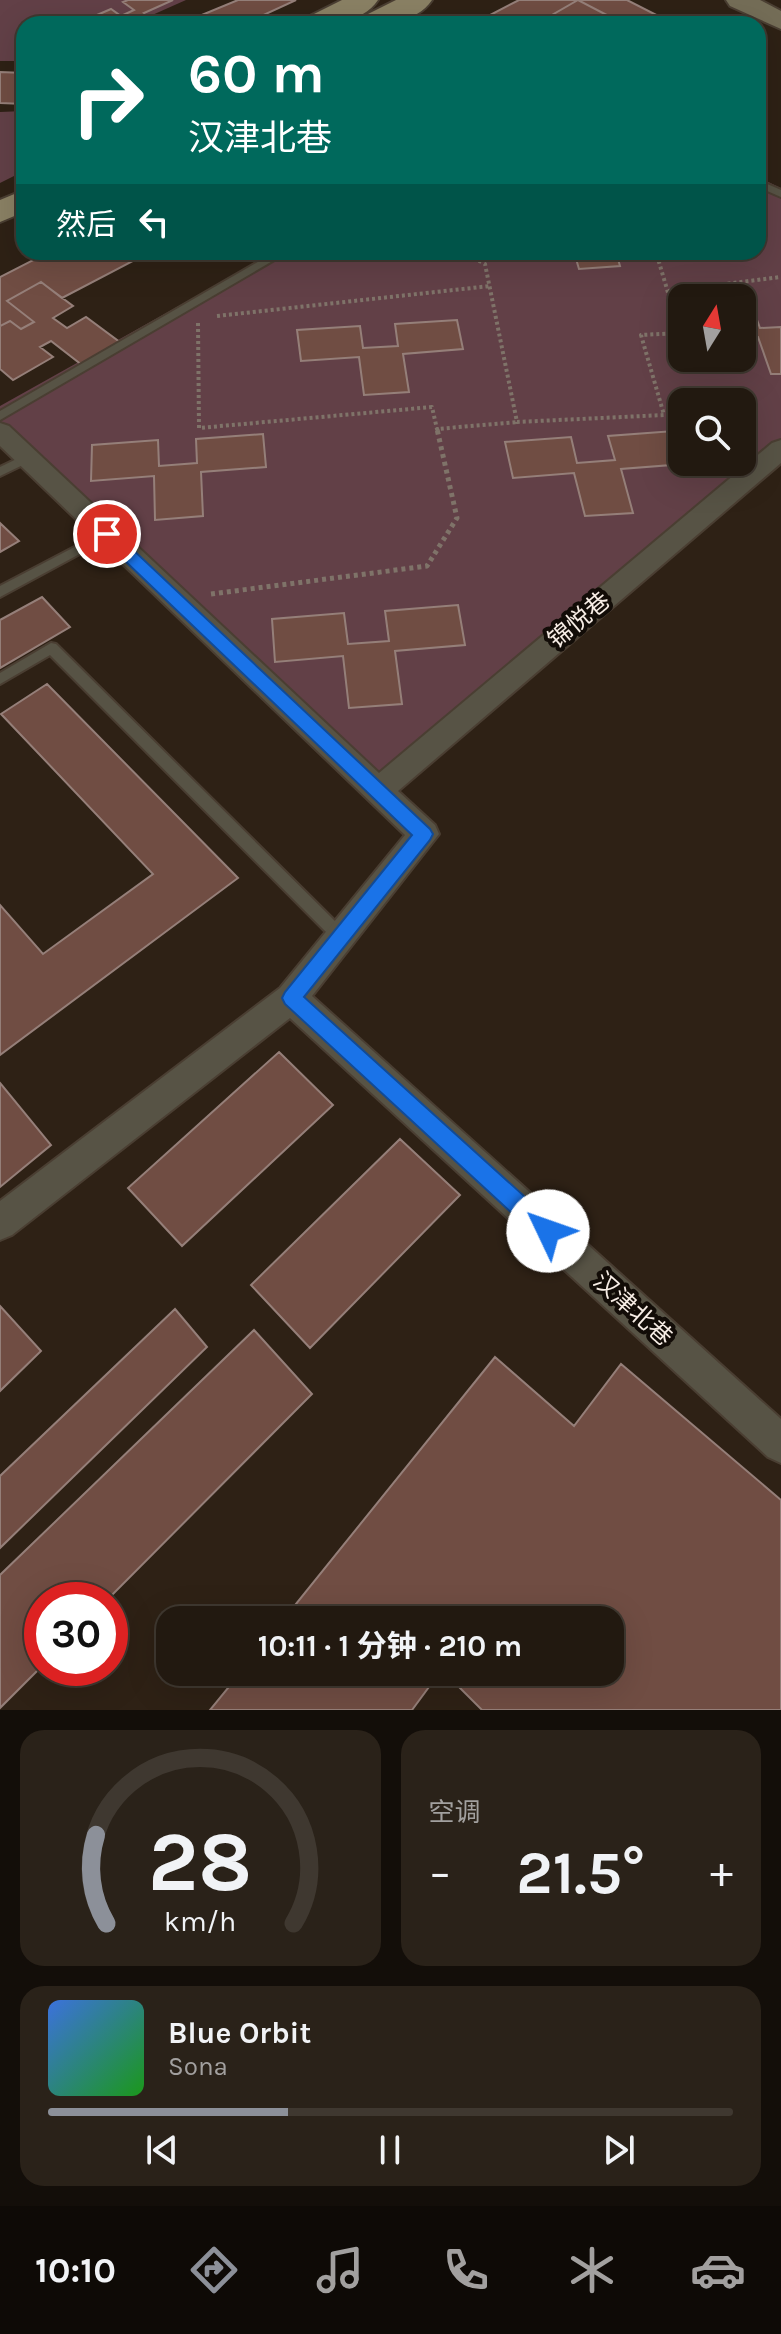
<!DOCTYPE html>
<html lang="zh">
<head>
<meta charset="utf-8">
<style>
	body { margin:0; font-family:Karla,"Noto Sans SC",sans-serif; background:#2a2219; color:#f1f3f6; height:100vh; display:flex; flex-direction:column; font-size:30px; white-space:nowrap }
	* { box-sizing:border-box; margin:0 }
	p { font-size:26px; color:#a2a09f }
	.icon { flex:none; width:44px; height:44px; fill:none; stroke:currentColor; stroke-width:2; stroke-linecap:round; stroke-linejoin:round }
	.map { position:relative; height:1710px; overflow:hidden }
	.panel { display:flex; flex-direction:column; gap:20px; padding:20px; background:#130e09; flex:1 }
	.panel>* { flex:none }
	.banner { position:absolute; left:16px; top:16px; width:750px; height:244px; border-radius:24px; box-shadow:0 8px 32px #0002,0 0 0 2px #3f3830; background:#00695c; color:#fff; overflow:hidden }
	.needle { width:52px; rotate:11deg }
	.fabs { position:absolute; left:668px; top:284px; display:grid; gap:16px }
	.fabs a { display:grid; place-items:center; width:88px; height:88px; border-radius:16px; background:#221910; box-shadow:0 8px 32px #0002,0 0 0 2px #3f3830; font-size:40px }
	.speed { position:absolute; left:24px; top:1582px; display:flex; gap:16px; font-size:40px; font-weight:700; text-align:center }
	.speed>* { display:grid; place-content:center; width:104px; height:104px; border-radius:50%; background:#221910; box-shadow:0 8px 32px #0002,0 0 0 2px #3f3830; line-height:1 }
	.speed .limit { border:12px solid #d22; background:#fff; color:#111 }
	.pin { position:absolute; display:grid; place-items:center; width:68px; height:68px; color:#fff; margin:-34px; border:4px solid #fff; border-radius:50%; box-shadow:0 2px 8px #0007 }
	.me { position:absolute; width:88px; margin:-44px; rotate:312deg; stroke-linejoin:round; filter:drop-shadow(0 0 6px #0008) }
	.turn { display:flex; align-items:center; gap:28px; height:168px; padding:0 40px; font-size:36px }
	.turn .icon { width:104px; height:104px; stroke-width:2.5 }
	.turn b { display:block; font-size:56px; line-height:68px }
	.then { display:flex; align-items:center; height:76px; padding:0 40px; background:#0003; gap:16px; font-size:30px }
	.big { font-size:60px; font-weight:700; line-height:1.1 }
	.panel .widget { flex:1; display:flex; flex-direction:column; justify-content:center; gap:12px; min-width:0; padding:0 28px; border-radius:24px; background:#2a2219 }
	.panel .dial { align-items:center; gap:0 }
	.dial svg { height:208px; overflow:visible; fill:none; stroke:#3f3830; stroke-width:7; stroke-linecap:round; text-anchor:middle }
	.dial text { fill:#f1f3f6; stroke:none }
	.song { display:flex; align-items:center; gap:24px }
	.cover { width:96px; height:96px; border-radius:12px; background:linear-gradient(135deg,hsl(220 70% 55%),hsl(120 70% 35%)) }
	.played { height:8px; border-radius:4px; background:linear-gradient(90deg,#8c9099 35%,#3f3830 35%) }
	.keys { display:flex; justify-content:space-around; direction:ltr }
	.heat { display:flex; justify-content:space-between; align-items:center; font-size:44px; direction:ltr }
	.panel .tiles { flex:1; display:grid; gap:20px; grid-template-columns:1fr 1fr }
	.widget:last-child { grid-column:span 2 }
	.trip { position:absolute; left:156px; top:1606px; width:468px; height:80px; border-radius:24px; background:#221910; box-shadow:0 8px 32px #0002,0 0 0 2px #3f3830; font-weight:700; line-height:80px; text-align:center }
	.menu { display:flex; height:128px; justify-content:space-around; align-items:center; background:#0e0a06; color:#a2a09f }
	.menu .icon { width:56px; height:56px }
	.menu .on { color:#8c9099 }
	.menu b { font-size:36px; color:#f1f3f6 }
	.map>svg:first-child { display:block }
</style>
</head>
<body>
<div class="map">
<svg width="781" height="1710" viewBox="0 0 781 1710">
	<rect width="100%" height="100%" fill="#2e2115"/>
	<path fill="#624047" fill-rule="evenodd" d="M0 0H186L132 24H24V61H0Z
		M24 111V171L0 183V112Z
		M758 177 781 188V443L381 777 0 427V406L275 252H758ZM682 298H742V358H682ZM682 402H742V462H682Z"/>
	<path fill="#704d43" stroke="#957f79" stroke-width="2" d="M128 0H173L144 13 160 24H76L111 9 121 16 134 10 123 2Z
		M238 0H296L244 24H180Z
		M519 0H627L674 24H624L578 0 552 15 568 24H473Z
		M578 0 624 24H568L552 15Z
		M0 72 24 73V104L0 103Z
		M49 252H150L62 298 41 282 7 301 34 322 21 329 10 321 0 326V277Z
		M574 252H616L620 266 579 269Z
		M41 282 73 306 53 318 67 328 86 317 121 343 82 365 51 341 40 347 53 357 13 380 0 369V326L10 321 21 329 34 322 7 301Z
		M752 306 760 328 781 327V374H771L758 337 742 338V307Z
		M457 320 463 349 403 354 409 392 364 395 359 357 301 361 297 330 360 326 363 348 398 346 395 324Z
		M674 431 684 464 621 469 633 513 585 516 574 473 513 478 505 442 571 437 577 463 615 460 608 436Z
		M263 434 266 467 201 472 203 516 155 520 154 476 91 481 92 445 158 440 159 466 197 463 196 439Z
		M0 523 19 541 0 552Z
		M42 597 70 627 0 668V620Z
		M458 605 465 645 395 651 402 704 349 708 343 656 275 662 272 619 344 613 348 644 389 641 385 611Z
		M47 684 238 878 0 1055V905L43 954 153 874 1 714Z
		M279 1052 333 1105 182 1246 128 1188Z
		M0 1083 51 1145 0 1187Z
		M400 1139 460 1195 310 1348 251 1285Z
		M0 1306 41 1351 0 1391Z
		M175 1309 207 1347 0 1548V1476Z
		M254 1330 312 1394 107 1600H42V1666L0 1708V1575Z
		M495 1357 574 1426 621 1364 781 1500V1710H482L444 1672H610V1620H283Z
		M241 1672H440L412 1710H210Z"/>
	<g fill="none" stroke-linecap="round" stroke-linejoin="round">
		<g stroke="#4a3e32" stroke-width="4">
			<path id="lane" d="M758 180 781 190V197L758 187Z
				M275 252H288L0 420V411Z
				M27 454 31 455V461L0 476V467Z
				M107 530 111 531 113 534 111 537 0 597V586Z
				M51 643 56 644 346 932 348 937 346 942 341 943 336 942 50 655 0 684V673Z"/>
		</g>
		<g stroke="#4a3e32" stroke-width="4">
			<path id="street" d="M0 423 9 426 379 773 772 443 781 440V463L398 791 435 825 439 834 312 996 781 1419V1463L768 1457 290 1018 12 1235 0 1240V1201L280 988 405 835 0 446Z"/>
		</g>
		<g stroke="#4a3e32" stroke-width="4">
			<path id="secondary" d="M726 0H760L781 11V29L730 6Z"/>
		</g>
		<g stroke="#4a3e32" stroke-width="4">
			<path id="primary" d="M342 0H378C362 24 327 24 302 24L306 18Z
				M396 0H432C416 24 381 24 356 24L360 18Z
				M24 190V212L0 222V200Z"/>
		</g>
		<path stroke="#7f7369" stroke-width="4" stroke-dasharray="3 3" stroke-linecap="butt" d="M463 252 485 264 517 422 664 415 641 335 680 333 656 252
			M668 291 781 277
			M217 316 490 286
			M198 323 199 428 432 407 437 429
			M438 431 437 429 517 422"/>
		<path stroke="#7f7369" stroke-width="5" stroke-dasharray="4 4" stroke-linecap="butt" d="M211 594 427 566 457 518 437 429"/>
		<use href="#lane" fill="#575345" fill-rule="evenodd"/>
		<use href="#street" fill="#575345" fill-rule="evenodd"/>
		<use href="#secondary" fill="#746d57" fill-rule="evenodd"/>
		<use href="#primary" fill="#8a8164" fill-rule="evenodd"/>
	</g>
	<path fill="#1a73e8" stroke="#114b97" stroke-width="2" d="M107 528 112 530 430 829 433 834 430 840 304 997 555 1224 558 1231 555 1239 548 1242 540 1239 285 1004 282 998 285 992 412 835 101 538V530Z"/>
	<g text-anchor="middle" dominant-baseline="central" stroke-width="8" stroke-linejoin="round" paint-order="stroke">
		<g font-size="24" fill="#f7ede5" stroke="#120c07">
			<text transform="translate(579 620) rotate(-40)">锦悦巷</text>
			<text transform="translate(633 1309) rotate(42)">汉津北巷</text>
		</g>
	</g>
</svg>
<div class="fabs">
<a><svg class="needle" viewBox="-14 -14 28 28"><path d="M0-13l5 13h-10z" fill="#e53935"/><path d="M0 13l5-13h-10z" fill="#a2a09f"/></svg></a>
<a><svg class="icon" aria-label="search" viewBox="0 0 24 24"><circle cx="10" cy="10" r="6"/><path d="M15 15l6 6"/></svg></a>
</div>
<div class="speed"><div class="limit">30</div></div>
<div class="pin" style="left:107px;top:534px;background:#d93025"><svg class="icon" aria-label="arrive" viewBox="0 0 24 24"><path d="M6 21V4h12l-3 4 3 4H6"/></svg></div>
<svg class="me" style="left:548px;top:1231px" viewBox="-20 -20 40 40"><circle r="19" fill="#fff"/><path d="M0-13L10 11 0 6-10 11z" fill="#1a73e8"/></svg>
<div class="trip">10:11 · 1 分钟 · 210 m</div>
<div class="banner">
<div class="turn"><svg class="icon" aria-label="right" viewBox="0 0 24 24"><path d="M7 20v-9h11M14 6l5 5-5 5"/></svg><div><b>60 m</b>汉津北巷</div></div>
<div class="then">然后<svg class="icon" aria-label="left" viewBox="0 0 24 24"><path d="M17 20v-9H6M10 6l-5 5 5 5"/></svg></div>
</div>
</div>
<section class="panel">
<div class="tiles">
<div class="widget dial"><svg viewBox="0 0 100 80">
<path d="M14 69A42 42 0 1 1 86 69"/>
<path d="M14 69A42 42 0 0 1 10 35" stroke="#8c9099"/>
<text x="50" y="56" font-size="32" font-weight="700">28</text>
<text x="50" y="72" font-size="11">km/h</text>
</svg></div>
<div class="widget"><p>空调</p>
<div class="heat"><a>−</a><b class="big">21.5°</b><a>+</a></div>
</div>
<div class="widget">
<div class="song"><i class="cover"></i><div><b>Blue Orbit</b><p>Sona</p></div></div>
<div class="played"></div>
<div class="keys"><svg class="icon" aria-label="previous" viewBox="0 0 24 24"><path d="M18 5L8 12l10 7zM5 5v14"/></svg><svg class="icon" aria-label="pause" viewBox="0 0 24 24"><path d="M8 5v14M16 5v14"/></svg><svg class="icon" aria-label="next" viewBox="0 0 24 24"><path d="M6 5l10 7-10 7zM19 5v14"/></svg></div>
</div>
</div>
</section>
<nav class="menu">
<b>10:10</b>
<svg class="icon on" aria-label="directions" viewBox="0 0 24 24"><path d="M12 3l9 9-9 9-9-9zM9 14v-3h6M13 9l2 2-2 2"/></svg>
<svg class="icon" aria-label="music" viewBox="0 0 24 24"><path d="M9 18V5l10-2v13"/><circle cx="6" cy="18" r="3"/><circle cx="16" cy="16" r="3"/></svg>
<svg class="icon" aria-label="phone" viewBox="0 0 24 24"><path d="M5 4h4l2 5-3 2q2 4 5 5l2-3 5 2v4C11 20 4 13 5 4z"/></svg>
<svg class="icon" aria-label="climate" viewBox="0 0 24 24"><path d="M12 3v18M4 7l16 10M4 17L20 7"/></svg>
<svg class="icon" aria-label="car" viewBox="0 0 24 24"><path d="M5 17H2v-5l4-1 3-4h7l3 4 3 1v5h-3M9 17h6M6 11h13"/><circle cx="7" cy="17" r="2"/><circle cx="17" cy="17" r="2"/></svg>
</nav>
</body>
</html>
